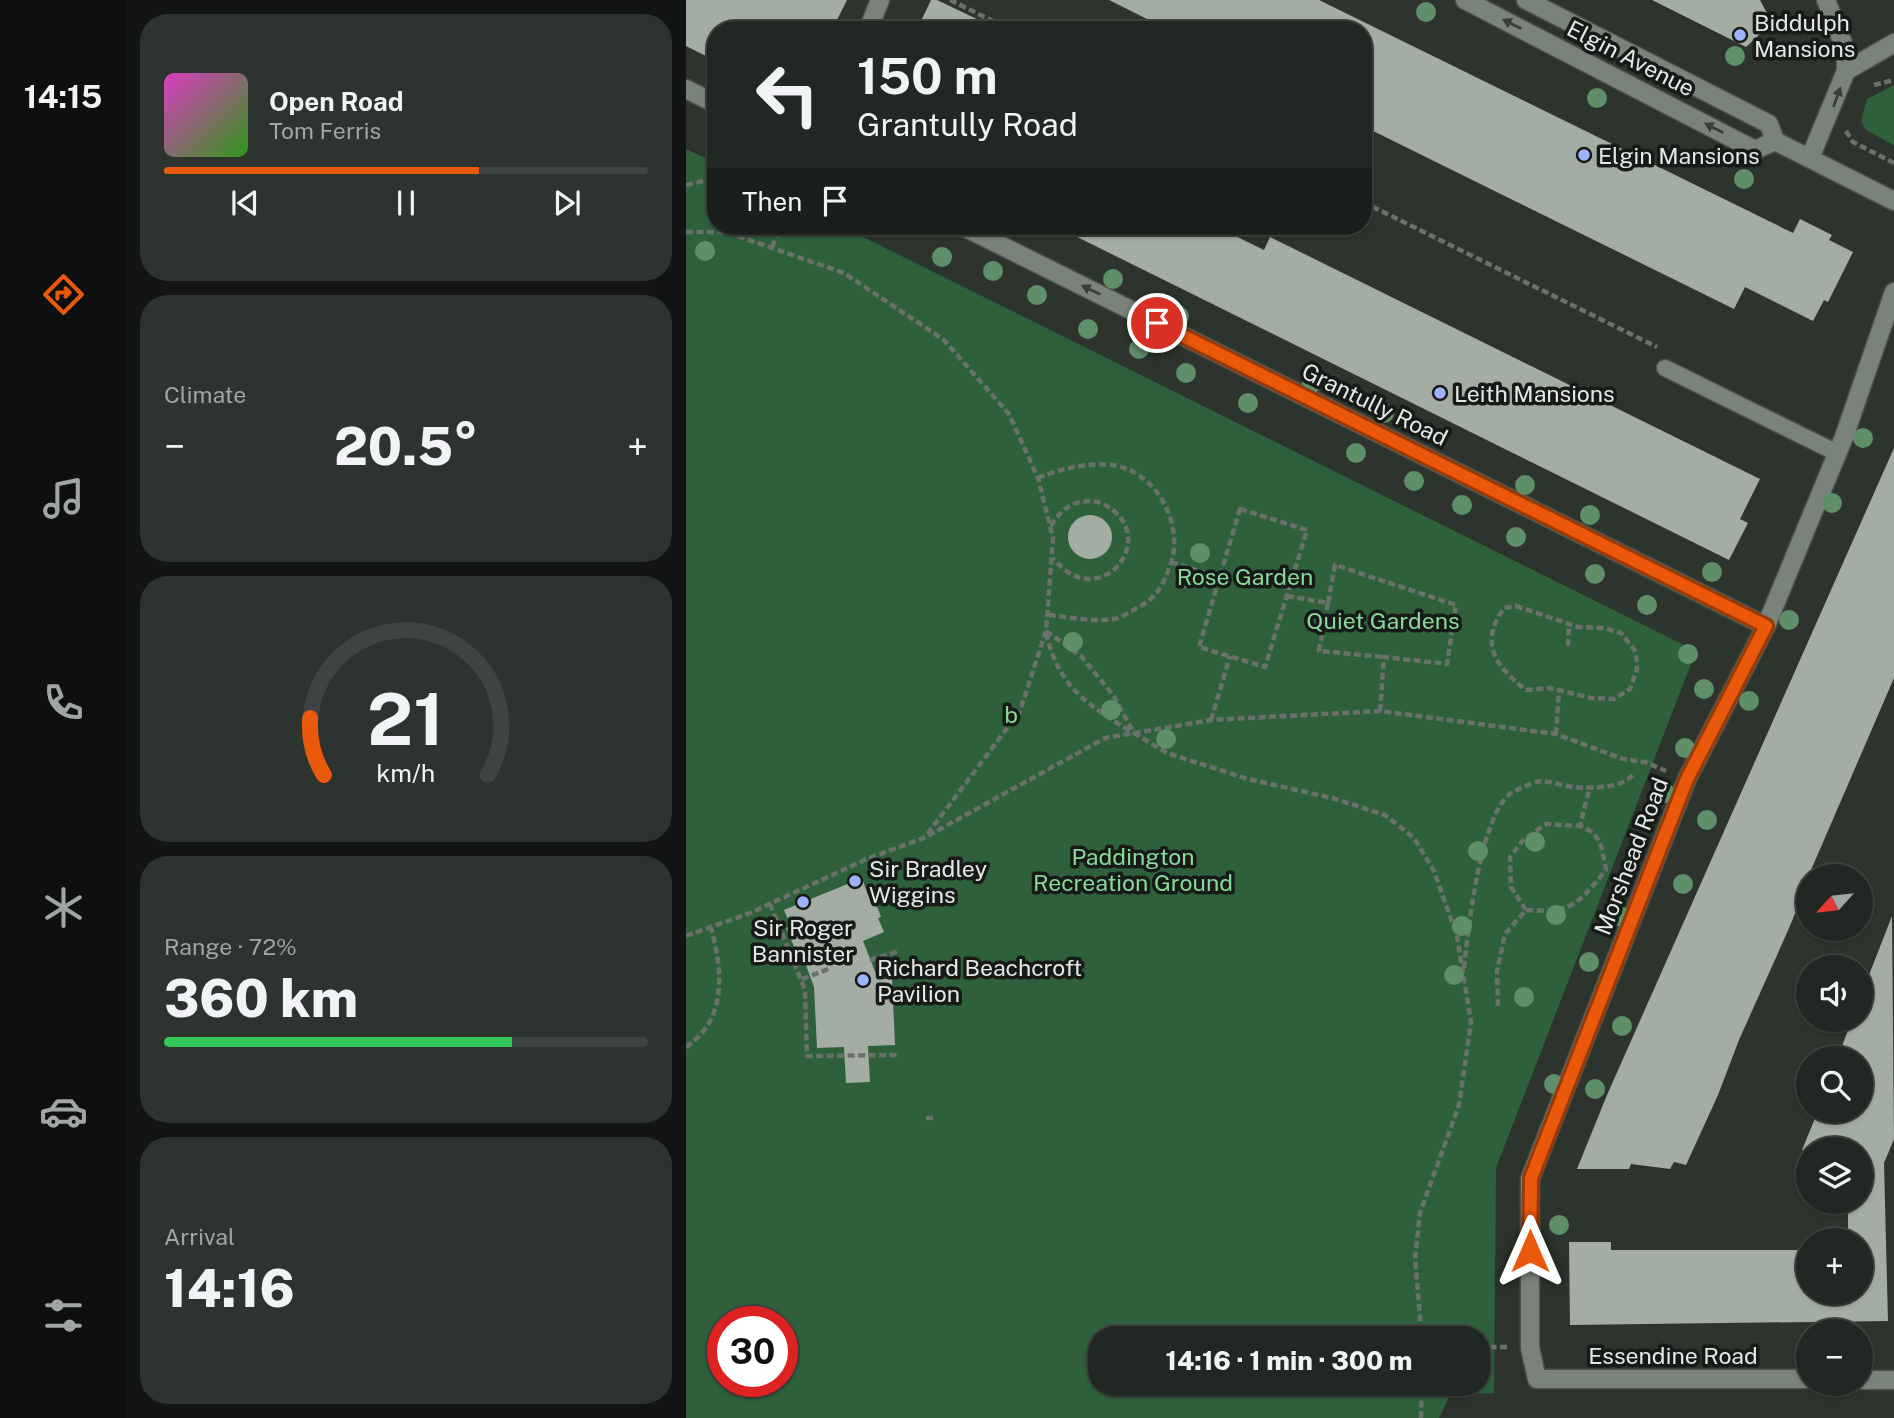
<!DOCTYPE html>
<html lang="en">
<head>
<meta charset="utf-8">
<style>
	body { margin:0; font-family:"Public Sans",sans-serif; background:#2d332f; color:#f1f3f6; height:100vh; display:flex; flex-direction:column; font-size:26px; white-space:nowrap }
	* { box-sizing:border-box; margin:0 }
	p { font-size:23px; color:#a2a5a5 }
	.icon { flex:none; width:38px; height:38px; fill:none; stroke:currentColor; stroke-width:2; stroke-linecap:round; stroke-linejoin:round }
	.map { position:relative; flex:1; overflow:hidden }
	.details { display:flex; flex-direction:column; gap:14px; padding:14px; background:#121513; width:560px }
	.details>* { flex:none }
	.top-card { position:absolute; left:21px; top:21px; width:665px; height:214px; border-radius:28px; box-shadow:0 2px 5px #0004,0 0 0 2px #3e4440; background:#212722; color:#f1f3f6; overflow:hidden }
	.needle { width:46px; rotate:243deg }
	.tools { position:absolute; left:1110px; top:864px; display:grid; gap:14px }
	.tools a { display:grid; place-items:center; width:77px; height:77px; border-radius:50%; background:#212722; box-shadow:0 2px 5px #0004,0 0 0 2px #3e4440; font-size:35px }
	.speed { position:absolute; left:21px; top:1306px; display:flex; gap:14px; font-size:35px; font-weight:700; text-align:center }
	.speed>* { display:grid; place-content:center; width:91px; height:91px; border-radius:50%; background:#212722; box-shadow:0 2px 5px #0004,0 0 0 2px #3e4440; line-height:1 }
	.speed .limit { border:10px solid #d22; background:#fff; color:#111 }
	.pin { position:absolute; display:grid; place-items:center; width:60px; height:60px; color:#fff; margin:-30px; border:4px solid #fff; border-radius:50%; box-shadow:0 2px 7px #0007 }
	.me { position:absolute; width:77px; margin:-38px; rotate:0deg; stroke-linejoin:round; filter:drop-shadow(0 0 5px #0008) }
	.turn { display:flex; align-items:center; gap:24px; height:147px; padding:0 35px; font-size:32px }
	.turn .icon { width:91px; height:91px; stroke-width:2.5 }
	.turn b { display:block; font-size:49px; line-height:60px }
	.then { display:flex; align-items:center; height:66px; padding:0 35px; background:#0003; gap:14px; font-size:26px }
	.big { font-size:52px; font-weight:800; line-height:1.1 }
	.details .widget { flex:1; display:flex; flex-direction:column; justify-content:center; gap:10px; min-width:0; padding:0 24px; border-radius:28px; background:#2d332f }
	.details .dial { align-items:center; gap:0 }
	.dial svg { height:182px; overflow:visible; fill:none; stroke:#3e4440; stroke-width:7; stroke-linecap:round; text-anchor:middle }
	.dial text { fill:#f1f3f6; stroke:none }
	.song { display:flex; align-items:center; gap:21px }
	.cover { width:84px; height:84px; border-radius:10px; background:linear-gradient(135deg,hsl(310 70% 55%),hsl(110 70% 35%)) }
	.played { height:7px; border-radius:4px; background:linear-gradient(90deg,#ea580c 65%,#3e4440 65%) }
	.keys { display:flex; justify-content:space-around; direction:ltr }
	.heat { display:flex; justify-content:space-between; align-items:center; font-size:38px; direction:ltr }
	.charge { height:10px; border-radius:5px; background:linear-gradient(90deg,#34c759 72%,#3e4440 0) }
	.trip { position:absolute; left:402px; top:1326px; width:402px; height:70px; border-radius:28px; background:#212722; box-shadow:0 2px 5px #0004,0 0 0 2px #3e4440; font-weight:800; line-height:70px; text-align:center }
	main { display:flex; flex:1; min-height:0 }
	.menu { display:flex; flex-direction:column; width:126px; justify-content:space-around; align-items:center; background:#0d100e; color:#a2a5a5 }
	.menu .icon { width:49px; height:49px }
	.menu .on { color:#ea580c }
	.menu b { font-size:32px; color:#f1f3f6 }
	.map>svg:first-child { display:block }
</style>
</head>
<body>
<main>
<nav class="menu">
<b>14:15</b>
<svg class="icon on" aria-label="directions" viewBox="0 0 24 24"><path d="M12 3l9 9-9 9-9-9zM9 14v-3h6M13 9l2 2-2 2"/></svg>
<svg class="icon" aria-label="music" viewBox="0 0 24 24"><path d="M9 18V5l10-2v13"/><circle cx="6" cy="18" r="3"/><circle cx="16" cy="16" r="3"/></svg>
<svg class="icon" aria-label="phone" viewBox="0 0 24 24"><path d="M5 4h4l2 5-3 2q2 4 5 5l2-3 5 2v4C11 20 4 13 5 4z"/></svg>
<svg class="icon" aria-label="climate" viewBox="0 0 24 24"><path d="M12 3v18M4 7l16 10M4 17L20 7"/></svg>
<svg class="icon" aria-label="car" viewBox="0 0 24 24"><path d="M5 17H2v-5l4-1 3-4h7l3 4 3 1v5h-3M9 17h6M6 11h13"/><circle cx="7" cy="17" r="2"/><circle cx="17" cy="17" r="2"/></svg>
<svg class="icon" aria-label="filters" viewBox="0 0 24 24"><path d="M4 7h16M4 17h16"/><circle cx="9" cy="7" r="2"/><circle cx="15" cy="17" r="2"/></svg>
</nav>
<section class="details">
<div class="widget">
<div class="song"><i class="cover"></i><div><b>Open Road</b><p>Tom Ferris</p></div></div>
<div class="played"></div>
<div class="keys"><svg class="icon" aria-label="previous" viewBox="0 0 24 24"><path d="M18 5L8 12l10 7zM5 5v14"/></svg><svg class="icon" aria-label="pause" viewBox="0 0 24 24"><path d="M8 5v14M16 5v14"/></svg><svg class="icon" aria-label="next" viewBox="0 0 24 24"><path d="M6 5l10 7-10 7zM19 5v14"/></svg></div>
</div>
<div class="widget"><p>Climate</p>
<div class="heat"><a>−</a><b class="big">20.5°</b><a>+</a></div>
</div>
<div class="widget dial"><svg viewBox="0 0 100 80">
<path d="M14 69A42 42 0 1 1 86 69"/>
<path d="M14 69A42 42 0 0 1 8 44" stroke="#ea580c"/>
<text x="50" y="56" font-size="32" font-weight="700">21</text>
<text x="50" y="72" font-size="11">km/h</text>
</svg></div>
<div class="widget"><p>Range · 72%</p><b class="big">360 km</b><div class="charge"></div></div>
<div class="widget"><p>Arrival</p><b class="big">14:16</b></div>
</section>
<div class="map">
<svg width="1208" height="1418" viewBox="0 0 1208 1418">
	<rect width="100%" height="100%" fill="#2c342d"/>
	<path fill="#2e613b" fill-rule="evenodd" d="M1208 85V145L1180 130 1175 121 1181 99Z
		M0 149 30 163V226H155L1010 651 810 1168 808 1393 764 1395 753 1418H0ZM37 1321H96V1381H37ZM415 1339H793V1384H415Z"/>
	<path fill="#a3ada4" d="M0 0H161L146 30H30V61L0 46Z
		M245 0H251L314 30H248L234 23Z
		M423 0H633L1107 233 1114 219 1146 235 1143 240 1167 252 1142 302 1138 300 1127 321 1059 287 1048 309 677 126V30H483Z
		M966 0H1074L1086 23 1060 47Z
		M369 226H529L578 250 584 237 1074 479 1054 519 1062 523 1043 560Z
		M1208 448V678L1122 877V883L1100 935 1053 1040 1032 1095 1000 1165 988 1162 984 1169 945 1164 943 1169H891L921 1095Z
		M382 537a22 22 0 1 1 44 0a22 22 0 1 1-44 0Z
		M176 878 182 895 186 893 195 917 192 918 198 932 177 941 192 979H206L209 1045 182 1046 184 1082 160 1083 158 1047 131 1048 128 987 114 949 110 951 100 928 105 926 98 910Z
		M1206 916 1208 1139 1198 1163 1202 1321 884 1325 883 1242H925V1250H1116L1117 1293H1174V1241H1162V1202H1174V1150H1116L1132 1111H1174V1059H1151L1166 1020H1174V998Z"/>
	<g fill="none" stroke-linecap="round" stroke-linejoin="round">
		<g stroke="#4a514b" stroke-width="19">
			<path id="service" d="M979 368 1151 453"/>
		</g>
		<g stroke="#4a514b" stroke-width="21">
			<path id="minor" d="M182 30 194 0
				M1160 71 1208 43
				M0 89 30 104
				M276 226 1080 626
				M1122 1379H851L844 1348V1179L1001 779 1080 626 1158 437 1208 292
				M1174 1380H1208"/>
		</g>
		<g stroke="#4a514b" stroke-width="21">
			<path id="tertiary" d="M779 0 1069 150 1089 141
				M840 0 1083 124 1089 141 1208 201
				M1124 158 1160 71V51L1140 0"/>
		</g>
		<path stroke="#6a716b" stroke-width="4.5" stroke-dasharray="7 3.5" stroke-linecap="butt" d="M264 0 325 30
			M1188 85 1208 80
			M1160 131 1167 142 1208 163
			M0 185 30 178
			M677 202 971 347
			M0 232H40L158 273 258 340 323 414 352 478 367 538 360 631 334 711 240 836
			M86 247 95 226
			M352 478C373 469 403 462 426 465 470 471 498 523 485 563 477 585 472 597 451 608 444 612 435 618 427 619 406 622 382 617 362 615
			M554 509 621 530 579 667 513 647Z
			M365 526C374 511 385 501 404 501 413 501 421 505 428 511 470 546 410 613 367 558
			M485 562 534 578
			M601 596 642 603 649 565 770 605 761 664 698 657 694 711
			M642 603 633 651 698 657
			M830 606 892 627 918 628 935 633 950 652 951 669 944 689 928 699 905 698 864 688 840 690C809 666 793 643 818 608Z
			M360 631 395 656 427 695 448 733 481 753 562 779 646 798 699 815 728 838 748 871 771 936 785 1022 773 1105 734 1213 729 1259 736 1339
			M360 633C373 688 401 704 447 733
			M882 646 883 624
			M525 720 544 656
			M870 734 873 690
			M84 904 119 990 121 1056 213 1055
			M840 910 825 887 824 857 837 840 860 824 894 826
			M0 936 64 913 183 858 238 838 419 738 525 720 694 711 870 734 937 759 959 762 980 771
			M184 960 213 951
			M778 968C782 931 794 815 825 793 832 789 843 784 850 782 861 779 876 786 887 787 905 788 938 789 948 773
			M116 979 145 968
			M812 1006 811 971 819 934 840 910C886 913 891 905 920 870 916 850 916 833 894 826L904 786
			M0 1047C41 1020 37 971 25 928
			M240 1118H248
			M793 1347H822
			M735 1418 736 1384"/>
		<use href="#service" stroke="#79837b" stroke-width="16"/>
		<use href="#minor" stroke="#79837b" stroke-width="18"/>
		<use href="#tertiary" stroke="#79837b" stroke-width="18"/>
	</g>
	<g fill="#5f8f69">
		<circle cx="740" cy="12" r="10"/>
		<circle cx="1049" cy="56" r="10"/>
		<circle cx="911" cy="98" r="10"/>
		<circle cx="1058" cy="179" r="10"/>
		<circle cx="19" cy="251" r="10"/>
		<circle cx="256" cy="257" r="10"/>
		<circle cx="307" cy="271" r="10"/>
		<circle cx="427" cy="279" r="10"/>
		<circle cx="351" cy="295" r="10"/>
		<circle cx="493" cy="316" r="10"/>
		<circle cx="402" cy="329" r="10"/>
		<circle cx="453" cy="349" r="10"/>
		<circle cx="500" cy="373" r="10"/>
		<circle cx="626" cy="383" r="10"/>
		<circle cx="562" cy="403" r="10"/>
		<circle cx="698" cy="413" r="10"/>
		<circle cx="1177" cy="438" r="10"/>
		<circle cx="670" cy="453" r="10"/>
		<circle cx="728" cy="481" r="10"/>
		<circle cx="839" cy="485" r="10"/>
		<circle cx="1146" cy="503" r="10"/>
		<circle cx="776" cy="505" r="10"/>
		<circle cx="904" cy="515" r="10"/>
		<circle cx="830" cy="537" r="10"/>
		<circle cx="514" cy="553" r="10"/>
		<circle cx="1026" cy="572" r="10"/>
		<circle cx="909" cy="574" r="10"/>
		<circle cx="499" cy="578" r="10"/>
		<circle cx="961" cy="605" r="10"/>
		<circle cx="1103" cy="620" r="10"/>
		<circle cx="387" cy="642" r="10"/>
		<circle cx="1002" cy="654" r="10"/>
		<circle cx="1018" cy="689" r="10"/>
		<circle cx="1063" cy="701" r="10"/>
		<circle cx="425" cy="710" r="10"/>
		<circle cx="480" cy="739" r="10"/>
		<circle cx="999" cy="748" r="10"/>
		<circle cx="979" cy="793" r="10"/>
		<circle cx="1021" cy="820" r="10"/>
		<circle cx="849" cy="842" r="10"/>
		<circle cx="792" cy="851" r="10"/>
		<circle cx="997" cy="884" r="10"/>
		<circle cx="870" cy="915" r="10"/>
		<circle cx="936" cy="917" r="10"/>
		<circle cx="776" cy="926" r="10"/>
		<circle cx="903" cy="962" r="10"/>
		<circle cx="768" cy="975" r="10"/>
		<circle cx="838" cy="997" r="10"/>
		<circle cx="936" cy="1026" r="10"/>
		<circle cx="868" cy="1084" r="10"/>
		<circle cx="909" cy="1089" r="10"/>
		<circle cx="873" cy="1225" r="10"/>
	</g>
	<defs><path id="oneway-solid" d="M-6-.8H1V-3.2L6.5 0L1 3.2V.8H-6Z" transform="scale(1.75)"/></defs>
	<g fill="#393f3a">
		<use href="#oneway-solid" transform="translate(826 24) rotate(-153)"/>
		<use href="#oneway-solid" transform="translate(1151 97) rotate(-70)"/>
		<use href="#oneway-solid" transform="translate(1028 128) rotate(-153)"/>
		<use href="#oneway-solid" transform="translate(405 290) rotate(-154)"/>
	</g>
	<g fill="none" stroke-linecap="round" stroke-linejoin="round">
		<g stroke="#983908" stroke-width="18">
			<path id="route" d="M471 323 1080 626 1001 779 845 1178 844 1251"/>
		</g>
		<use href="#route" stroke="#ea580c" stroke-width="12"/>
	</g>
	<g fill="#9fb3fd" stroke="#171a17" stroke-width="2.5">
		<circle cx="1054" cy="35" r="7"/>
		<circle cx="898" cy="155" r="7"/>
		<circle cx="754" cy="393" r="7"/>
		<circle cx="169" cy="881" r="7"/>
		<circle cx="117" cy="902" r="7"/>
		<circle cx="177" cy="980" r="7"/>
	</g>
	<g text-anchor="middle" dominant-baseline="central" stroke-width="7" stroke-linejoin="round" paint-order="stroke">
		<g font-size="23" fill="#e4e9e5" stroke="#171a17" text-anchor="start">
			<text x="1068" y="22">Biddulph<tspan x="1068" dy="26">Mansions</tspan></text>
			<text x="912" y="155">Elgin Mansions</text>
			<text x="768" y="393">Leith Mansions</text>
			<text x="183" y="868">Sir Bradley<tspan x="183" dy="26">Wiggins</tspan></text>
			<text x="117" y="927" text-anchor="middle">Sir Roger<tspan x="117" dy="26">Bannister</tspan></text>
			<text x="191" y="967">Richard Beachcroft<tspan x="191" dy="26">Pavilion</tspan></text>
		</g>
		<g font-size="23" fill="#e4e9e5" stroke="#171a17">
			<text transform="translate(945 58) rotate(27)">Elgin Avenue</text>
			<text transform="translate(689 404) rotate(26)">Grantully Road</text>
			<text transform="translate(945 856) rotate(-69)">Morshead Road</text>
			<text x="987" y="1355">Essendine Road</text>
		</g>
		<g font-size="23" fill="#88d99a" stroke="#171a17">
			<text x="559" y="576">Rose Garden</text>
			<text x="697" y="620">Quiet Gardens</text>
			<text x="325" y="714">b</text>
			<text x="447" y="856">Paddington<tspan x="447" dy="26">Recreation Ground</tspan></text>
		</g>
	</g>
</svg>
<div class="tools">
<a><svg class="needle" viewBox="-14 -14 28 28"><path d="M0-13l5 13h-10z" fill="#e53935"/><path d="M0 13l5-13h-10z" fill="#a2a5a5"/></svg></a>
<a><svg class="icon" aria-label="sound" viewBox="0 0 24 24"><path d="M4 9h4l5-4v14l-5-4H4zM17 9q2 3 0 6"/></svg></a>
<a><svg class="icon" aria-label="search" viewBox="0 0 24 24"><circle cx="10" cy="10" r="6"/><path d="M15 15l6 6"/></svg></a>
<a><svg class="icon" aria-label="layers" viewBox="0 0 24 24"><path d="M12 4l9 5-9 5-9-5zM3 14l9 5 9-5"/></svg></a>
<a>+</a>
<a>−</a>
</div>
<div class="speed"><div class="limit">30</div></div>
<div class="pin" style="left:471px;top:323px;background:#d93025"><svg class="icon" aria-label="arrive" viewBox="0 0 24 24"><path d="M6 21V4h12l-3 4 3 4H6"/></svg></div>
<svg class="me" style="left:844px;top:1251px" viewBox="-20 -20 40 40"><path d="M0-17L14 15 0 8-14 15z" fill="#ea580c" stroke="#fff" stroke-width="4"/></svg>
<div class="trip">14:16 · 1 min · 300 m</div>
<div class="top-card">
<div class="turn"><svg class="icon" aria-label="left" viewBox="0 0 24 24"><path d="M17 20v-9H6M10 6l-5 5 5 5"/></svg><div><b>150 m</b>Grantully Road</div></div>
<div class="then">Then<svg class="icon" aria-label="arrive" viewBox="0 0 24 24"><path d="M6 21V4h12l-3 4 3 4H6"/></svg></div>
</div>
</div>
</main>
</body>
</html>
